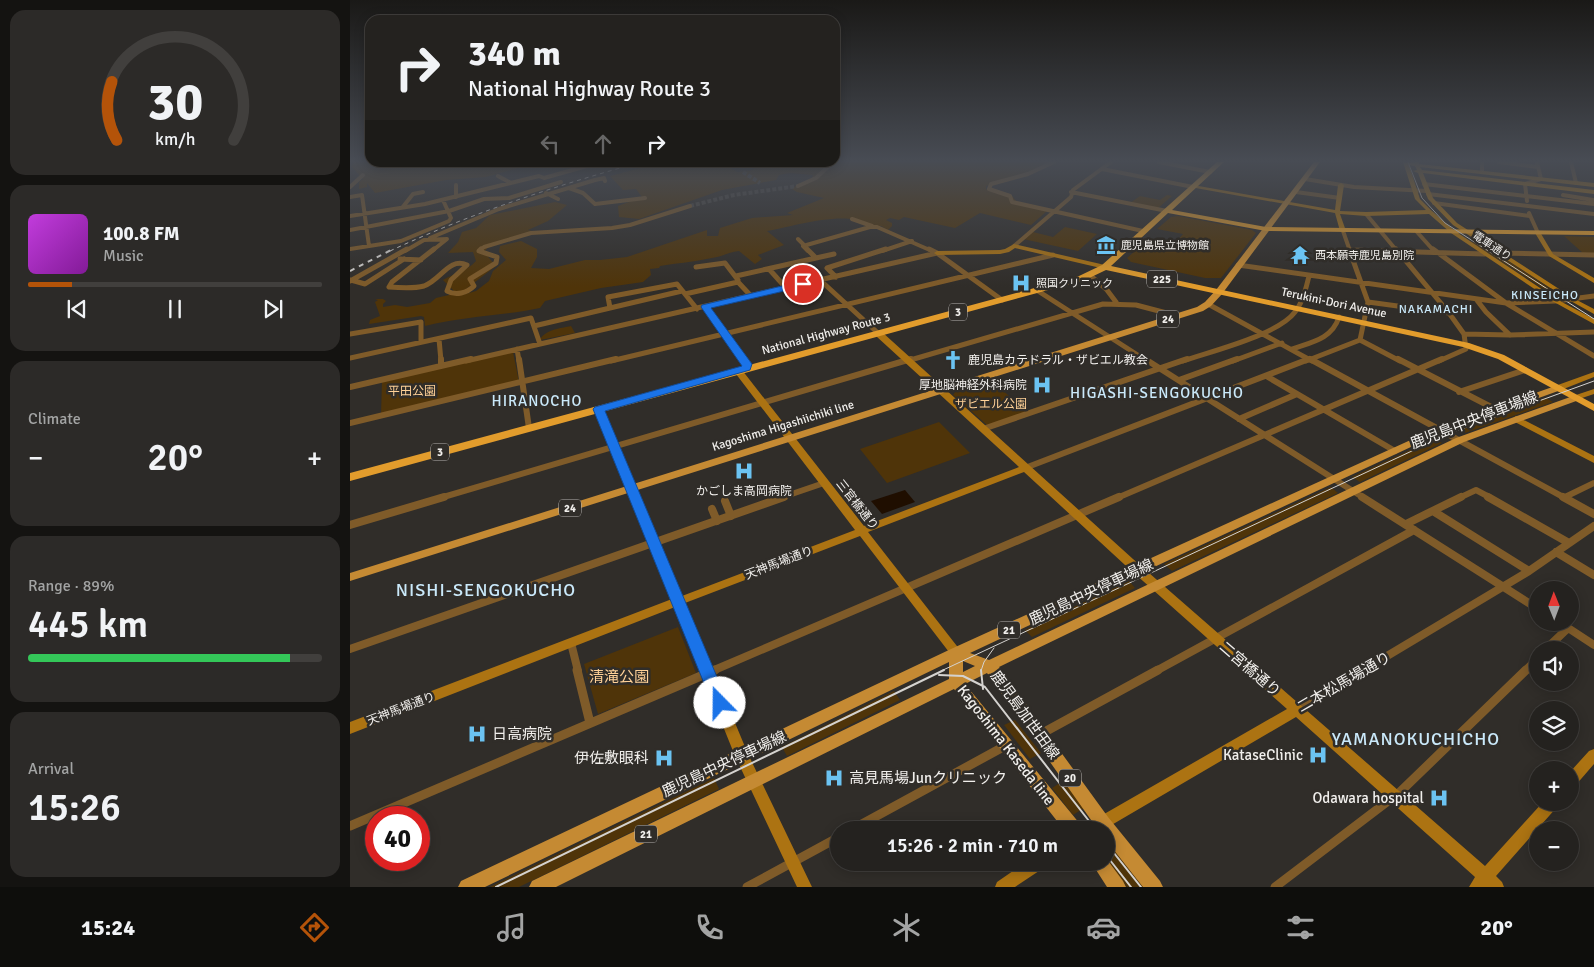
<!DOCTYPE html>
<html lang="en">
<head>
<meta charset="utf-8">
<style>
	body { margin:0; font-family:Signika,"Noto Sans JP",sans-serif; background:#2c2a28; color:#f1f3f6; height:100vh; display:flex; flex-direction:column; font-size:19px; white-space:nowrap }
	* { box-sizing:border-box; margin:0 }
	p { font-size:16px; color:#a3a4a4 }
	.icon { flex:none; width:28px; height:28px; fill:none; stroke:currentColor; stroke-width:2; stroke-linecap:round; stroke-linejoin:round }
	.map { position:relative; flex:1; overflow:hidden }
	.panel { display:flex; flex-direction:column; gap:10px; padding:10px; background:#141311; width:350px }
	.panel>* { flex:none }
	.top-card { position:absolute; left:15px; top:15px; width:475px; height:152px; border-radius:15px; box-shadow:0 2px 12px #0003,0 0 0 1px #413f3d; background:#24221f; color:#f1f3f6; overflow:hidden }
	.needle { width:32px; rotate:359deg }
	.buttons { position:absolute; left:1179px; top:581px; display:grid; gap:10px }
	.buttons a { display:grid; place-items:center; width:50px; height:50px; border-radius:50%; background:#24221f; box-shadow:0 2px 12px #0003,0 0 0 1px #413f3d; font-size:25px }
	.speed { position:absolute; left:15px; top:806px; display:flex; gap:10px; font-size:25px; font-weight:700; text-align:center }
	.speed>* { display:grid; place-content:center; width:65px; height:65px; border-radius:50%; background:#24221f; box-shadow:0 2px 12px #0003,0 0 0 1px #413f3d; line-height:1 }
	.speed .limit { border:8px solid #d22; background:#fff; color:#111 }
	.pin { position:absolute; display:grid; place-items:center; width:42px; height:42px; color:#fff; margin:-21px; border:2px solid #fff; border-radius:50%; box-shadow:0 1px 5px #0007 }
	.me { position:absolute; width:55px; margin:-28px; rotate:338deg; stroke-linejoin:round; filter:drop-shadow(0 0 4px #0008) }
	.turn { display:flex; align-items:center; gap:18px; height:105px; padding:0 20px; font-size:22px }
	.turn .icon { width:65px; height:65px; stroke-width:2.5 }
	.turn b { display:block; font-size:35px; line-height:42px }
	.lanes { display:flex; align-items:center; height:48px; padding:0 20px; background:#0003; justify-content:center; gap:25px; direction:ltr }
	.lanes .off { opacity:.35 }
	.big { font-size:38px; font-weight:600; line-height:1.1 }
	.panel .widget { flex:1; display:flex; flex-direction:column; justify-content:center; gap:8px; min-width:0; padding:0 18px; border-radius:15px; background:#2c2a28 }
	.panel .dial { align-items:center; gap:0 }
	.dial svg { height:130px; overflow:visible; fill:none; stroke:#413f3d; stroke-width:7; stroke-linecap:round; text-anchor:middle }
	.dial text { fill:#f1f3f6; stroke:none }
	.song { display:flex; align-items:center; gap:15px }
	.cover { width:60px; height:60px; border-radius:8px; background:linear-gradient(135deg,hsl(290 70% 55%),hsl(290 70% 35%)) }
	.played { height:5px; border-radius:2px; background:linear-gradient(90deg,#b45309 15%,#413f3d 15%) }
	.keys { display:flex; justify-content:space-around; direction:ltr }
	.heat { display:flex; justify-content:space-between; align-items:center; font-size:28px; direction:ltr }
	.charge { height:8px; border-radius:4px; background:linear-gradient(90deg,#34c759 89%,#413f3d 0) }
	.trip { position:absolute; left:480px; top:821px; width:285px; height:50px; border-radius:25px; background:#24221f; box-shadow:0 2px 12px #0003,0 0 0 1px #413f3d; font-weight:600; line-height:50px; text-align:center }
	.dock { display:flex; height:80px; justify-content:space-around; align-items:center; background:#0e0e0c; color:#a3a4a4 }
	.dock .icon { width:35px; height:35px }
	.dock .selected { color:#b45309 }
	.dock b { font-size:22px; color:#f1f3f6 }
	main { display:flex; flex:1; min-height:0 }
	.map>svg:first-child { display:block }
</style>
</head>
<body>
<main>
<section class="panel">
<div class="widget dial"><svg viewBox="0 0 100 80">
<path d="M14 69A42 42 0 1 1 86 69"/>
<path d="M14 69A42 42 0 0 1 11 33" stroke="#b45309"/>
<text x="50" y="56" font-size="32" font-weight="700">30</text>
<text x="50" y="72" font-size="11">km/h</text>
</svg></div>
<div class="widget">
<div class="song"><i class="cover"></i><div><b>100.8 FM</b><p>Music</p></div></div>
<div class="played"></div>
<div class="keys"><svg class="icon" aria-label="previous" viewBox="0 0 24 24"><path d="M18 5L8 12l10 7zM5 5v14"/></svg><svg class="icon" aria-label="pause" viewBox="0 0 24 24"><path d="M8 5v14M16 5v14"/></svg><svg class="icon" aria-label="next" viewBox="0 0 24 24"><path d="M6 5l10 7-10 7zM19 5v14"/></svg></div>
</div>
<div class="widget"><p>Climate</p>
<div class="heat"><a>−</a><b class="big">20°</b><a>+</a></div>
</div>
<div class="widget"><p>Range · 89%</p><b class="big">445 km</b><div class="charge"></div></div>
<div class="widget"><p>Arrival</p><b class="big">15:26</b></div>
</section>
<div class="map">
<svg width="1244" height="887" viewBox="0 0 1244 887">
	<rect width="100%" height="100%" fill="#302d29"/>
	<path fill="#4f3409" d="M5 162H158L151 165 148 168 163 165 172 167 136 177 96 180 25 193 17 183V187L9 189V182L13 179 1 166Z
		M431 162H701L676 174 636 186V189L662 196 667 202 697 211 681 225 630 213 605 228 554 217 549 220 540 218 536 220 542 223V226L538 230 531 226H519C501 208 440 227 417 231L434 245 408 255 412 259 405 264 389 251C379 252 371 257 362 258 344 262 327 263 310 266L309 268 300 269 301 275 293 282 251 288 195 301 190 308C152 316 113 316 75 326L74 317 71 316 19 324 20 320 30 316 25 302 28 300 25 299H33L36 301 33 304V307L45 305 57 307 80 303 86 298 99 295H112L126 291 139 281 143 271 156 260 149 252 150 246 171 241 187 249V257L181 268 199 269 235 260H250L277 257 357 230V236H368L370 228 402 218 443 215 437 213 474 198 447 192 442 189 448 184 462 180 463 175 440 173 429 175 426 180 372 190 289 219 269 217 268 206 292 197 286 189 273 190 260 176 310 163H374L387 172 399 171 411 166Z
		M817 195 822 196 807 209 780 203 790 196 810 200Z
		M205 202 217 205 198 221 178 230 186 232 141 244 134 252 146 266 112 292 104 291 93 280C105 273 117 271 126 261L123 252 98 253 108 242 112 232 126 228 140 215Z
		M828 216 902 230 906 233 871 278H855L781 262 777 258 794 243 821 248 833 234 807 229 821 217Z
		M715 227 747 234 728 251 673 239 683 232 703 237Z
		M1214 236 1244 237V254H1234Z
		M1128 241 1206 293H1200L1122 242Z
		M221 326 225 333 190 340C194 330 211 328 221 326Z
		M163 352 169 382 31 415 32 381Z
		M642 380 676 412 637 425 603 395 605 392Z
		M1196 398 1203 402 1115 433 1108 429Z
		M589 422 620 453 537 483 510 449Z
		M1084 439 1092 443 1010 482 1002 477Z
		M981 487 988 493 822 571 814 564Z
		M779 581 785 588 682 637 675 630Z
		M328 627 346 673 248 714 234 664Z
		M544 691 550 700 437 756 432 747Z
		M665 720 691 753 680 759 654 725Z
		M364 778 369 789 169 887H140Z
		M713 781 734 808 723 815 702 788Z
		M765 848 795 887H777L756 859V853Z"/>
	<path fill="#1f0e00" d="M555 490 565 502 532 514 521 501Z"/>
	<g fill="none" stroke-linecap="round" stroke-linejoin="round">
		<path stroke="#4d4a46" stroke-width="4" stroke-dasharray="4 2" stroke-linecap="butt" d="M393 172 410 183
			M340 206 384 195 448 186"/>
		<path stroke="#7f5b29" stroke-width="4" d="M704 162 678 174 641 184 639 189 660 196 662 202 793 231
			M809 162 860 172
			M1132 162V172
			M1149 162 1188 167
			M1221 162 1226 183
			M752 169 843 187
			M148 176 161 183
			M955 179 1004 187 1077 191
			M1074 184 1244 204
			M106 185V197
			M448 186 466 178 483 162
			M0 187 13 175
			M219 188 233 193 245 204 295 198
			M721 192 817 211
			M946 192 990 198
			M196 193 208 199
			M1078 194 1244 214
			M1213 195 1243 200
			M0 197 12 195 19 246
			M1177 201 1175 184 1191 179 1187 162
			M1084 203 1180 216
			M52 208 63 194 73 192
			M1179 213 1188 233
			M1016 214 1047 251
			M0 216 75 204 189 176 194 178 251 162
			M502 219 522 226
			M0 230 99 211 134 199 159 198 211 182
			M993 231 1000 251
			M1067 232 1084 251
			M80 238 149 209 245 180 254 178 255 181
			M448 239 455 246
			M664 246 721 197 723 190 761 162
			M0 249 51 241 99 221 101 218 93 200
			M1000 250 1022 251
			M55 251 74 240 97 239 82 251
			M129 251 134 247 181 233 262 228 280 225 340 206
			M458 251 453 246 520 227H527L582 251
			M532 251 562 241"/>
		<path stroke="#7f5b29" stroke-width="5" d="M84 249 42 282 39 287C51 288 63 289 74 286 91 280 99 257 117 265L101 280 97 291C106 296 117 293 124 286L120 279 146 263 147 257 129 251 131 249
			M579 249 587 253 652 300
			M1046 249 1099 313 1114 334 1116 349 1089 361
			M1083 249 1156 303 1244 356
			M1000 250 1135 254
			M1151 253 1244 255
			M466 258 484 254
			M50 259 71 260
			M888 265 1156 303 1206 301 1244 296
			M346 267 375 263 388 280
			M419 269 436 288
			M740 275 757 290 766 302
			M386 276 466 258 457 249
			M486 277 477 268 536 249
			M1 280 15 284 54 259
			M470 280 529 334
			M0 281 57 249
			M332 291 260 308 258 297 327 284 335 294
			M688 291 797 361
			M1126 299 1136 312 1160 335
			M1018 302 1099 313
			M858 304 962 361
			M355 307 394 361
			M347 309 335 294 388 282 401 296
			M184 326 260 308
			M0 334 71 322V342
			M1114 334 1160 335 1244 332
			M89 339 91 361
			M1010 340 1050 361
			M167 349 169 361
			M942 349C962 342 982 339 989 317
			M0 358 181 318 190 344
			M116 361 587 253
			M261 361 703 255
			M557 361 753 304 786 305 828 316
			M833 361C862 351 928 335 945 312 953 302 956 288 959 276
			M883 361 932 343
			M956 361 1010 340 1018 302 999 249"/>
		<path stroke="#7f5b29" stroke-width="6" d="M91 359V366
			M169 359 179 428
			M795 359 1014 498
			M960 359 1215 498
			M1048 359 1147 410
			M391 371 396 368 397 364 394 359
			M918 377 1045 451
			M829 380 887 359
			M0 387 121 359
			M1109 392 1175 370
			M248 409 282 488
			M889 419 947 394
			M0 423 266 359
			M633 429 837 359
			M675 468 959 359
			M1215 497 1244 483
			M90 498 561 359
			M430 498 474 483
			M767 498 1092 359
			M1109 498 1126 490 1141 498"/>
		<path stroke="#7f5b29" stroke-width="8" d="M1012 497 1188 609
			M1138 497 1219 543
			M1213 497 1244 514
			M375 501 381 516
			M362 509 367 521
			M1083 511 1179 571
			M1056 524 1111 497
			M0 525 94 497
			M1206 552 1244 575
			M1209 622 1244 645
			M221 643 228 671
			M0 649 434 497
			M1195 650 1218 628
			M362 671 769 497
			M806 671 1064 530
			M1012 671 1179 571 1244 526
			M1175 671 1188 658"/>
		<path stroke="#7f5b29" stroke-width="9" d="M227 670 240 723
			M947 710 1014 670
			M689 735 808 670
			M0 826 365 670
			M501 830 655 746
			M397 887 489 837
			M925 887 1050 792 1176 670"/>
		<path fill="#ac7312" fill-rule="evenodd" d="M1053 162 1058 163 1069 162V164L1244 183V187L1070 167 1072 170 1244 190V194L1073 173 1083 198 1107 223 1223 298 1244 309V314L1219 300 1103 225 1078 199 1068 173 1063 171 1067 170 1065 166 1059 165 1070 199 1082 211 1105 231 1208 300 1244 319V324L1204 302 1101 233 1079 214 1016 216 990 214 996 231 993 233 990 231 985 213 840 187 843 185 985 210 988 185 991 183 994 185 990 211 1016 212 1076 210 1065 199Z
			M1186 232H1190L1203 254 1244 278V283L1199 256 1185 233Z
			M664 244 755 265 758 267 755 269 665 248 659 252 650 254 587 255 584 253 587 251 650 250 655 249Z
			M526 332H532L783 559 1135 866 1193 802H1209L1207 807 1146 876 1152 882 1154 887H1119L1125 877 946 717 753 830H733L735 825 937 709 775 565 674 472 518 532 610 650 612 653 610 656 606 658 602 656 510 536 335 603 398 754 462 887H447L385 756 325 607 0 734V722L322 599 277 488 279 486H285L287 488 332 596 505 530 386 374 385 372 386 370H392L514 526 669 467 526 336Z
			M1244 372V377L1211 390H1208L1204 388 1205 386Z
			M1244 389V394L1226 400 1222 398 1223 396Z
			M1166 416 1244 456V463L1163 421 1162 419Z
			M1244 749V764L1225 786 1220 788V772L1239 751Z
			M676 862H697L695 867 665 887H645L647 882Z"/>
		<path fill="#c58a33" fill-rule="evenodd" d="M964 162H970L872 294 861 306 853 311 0 581V573L847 307 855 302 866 290Z
			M1208 385 1211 386 1213 388 1211 390 1093 432 620 653 639 660 1106 438 1223 396H1229L1231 398 1229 400 1114 442 649 667 758 817 810 881 813 887H793L756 840V830H748L746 827 637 673 615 684 730 824 732 830H714L604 689 206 887H179L182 881 599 679V662L135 887H108L111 881 601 649 1087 428ZM613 661 625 666 613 672Z
			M756 858 773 881 776 887H757L741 862H756Z"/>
		<path fill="#e29c2c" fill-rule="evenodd" d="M867 162H874L822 210 916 227 1244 231V235L916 231 818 213 761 266 1119 343 1154 355 1244 404V411L1148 359 1113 347 756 270 735 280 0 481V473L729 276 752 265Z"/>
		<path stroke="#d4d2cf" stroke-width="1" d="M1058 162 1072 198 1095 223 1244 319
			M591 671 1079 443 1106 431 1244 381
			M631 671 634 662 644 648"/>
		<path stroke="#d4d2cf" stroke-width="2" d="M631 670 633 689
			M589 675 613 676 635 687 746 830
			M756 843 791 887
			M756 855 781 887
			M146 887 594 670"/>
		<path stroke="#d4d2cf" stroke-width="1" stroke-dasharray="4 4" stroke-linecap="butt" d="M40 251C117 215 196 189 277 166"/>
		<path stroke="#d4d2cf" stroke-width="2" stroke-dasharray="5 5" stroke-linecap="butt" d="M0 271 43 249"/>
	</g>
	<linearGradient id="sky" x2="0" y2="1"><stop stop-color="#1a1917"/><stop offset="0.56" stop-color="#484c54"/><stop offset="1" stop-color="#484c54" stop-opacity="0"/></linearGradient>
	<rect width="1244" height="287" fill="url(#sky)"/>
	<path fill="#1a73e8" stroke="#114b97" d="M453 281 456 282V286L361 308 402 364 400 370 255 411 378 703 376 708 370 710 365 708 362 703 243 409 245 407 392 366 351 307 352 305Z"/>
	<defs>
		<g id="museum-bare" transform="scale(1.5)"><path d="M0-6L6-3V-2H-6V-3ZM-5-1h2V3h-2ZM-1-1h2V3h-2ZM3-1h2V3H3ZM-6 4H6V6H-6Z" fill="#6bc3f2" stroke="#302d29" stroke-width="2.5" paint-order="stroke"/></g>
		<g id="temple-bare" transform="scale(1.5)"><path d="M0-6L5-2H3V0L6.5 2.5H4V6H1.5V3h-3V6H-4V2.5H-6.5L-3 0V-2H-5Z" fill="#6bc3f2" stroke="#302d29" stroke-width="2.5" paint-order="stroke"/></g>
		<g id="hospital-bare" transform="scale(1.5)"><path d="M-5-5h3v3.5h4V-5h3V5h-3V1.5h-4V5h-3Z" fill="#6bc3f2" stroke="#302d29" stroke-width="2.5" paint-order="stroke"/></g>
		<g id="church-bare" transform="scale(1.5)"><path d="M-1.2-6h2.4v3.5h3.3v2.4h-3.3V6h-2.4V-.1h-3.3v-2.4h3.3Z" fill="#6bc3f2" stroke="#302d29" stroke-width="2.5" paint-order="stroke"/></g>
	</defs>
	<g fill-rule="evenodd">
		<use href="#museum-bare" x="756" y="245"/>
		<use href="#temple-bare" x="950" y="255"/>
		<use href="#hospital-bare" x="671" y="283"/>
		<use href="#church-bare" x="603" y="360"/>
		<use href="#hospital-bare" x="692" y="385"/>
		<use href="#hospital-bare" x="394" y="471"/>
		<use href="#hospital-bare" x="127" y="734"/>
		<use href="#hospital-bare" x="968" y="755"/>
		<use href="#hospital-bare" x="314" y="758"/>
		<use href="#hospital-bare" x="484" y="778"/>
		<use href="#hospital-bare" x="1089" y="798"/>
	</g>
	<g text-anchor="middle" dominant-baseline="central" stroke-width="5" stroke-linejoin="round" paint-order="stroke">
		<g font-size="11" fill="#f1efec" stroke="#302d29" text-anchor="start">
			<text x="771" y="245">鹿児島県立博物館</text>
			<text x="965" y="255">西本願寺鹿児島別院</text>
			<text x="686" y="283">照国クリニック</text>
		</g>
		<g font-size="11" fill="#f1efec" stroke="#302d29">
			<text transform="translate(1142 246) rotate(33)">電車通り</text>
		</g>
		<g fill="#302d29" stroke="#b7b5b2" stroke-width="1">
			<rect x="797" y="270.5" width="30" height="17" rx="4"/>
			<rect x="599" y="303.5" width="18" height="17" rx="4"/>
			<rect x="807" y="310.5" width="22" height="17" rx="4"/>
			<rect x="81" y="443.5" width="18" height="17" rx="4"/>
			<rect x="209" y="499.5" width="22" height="17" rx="4"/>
			<rect x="648" y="621.5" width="22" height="17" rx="4"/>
			<rect x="709" y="769.5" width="22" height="17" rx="4"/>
			<rect x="285" y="825.5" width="22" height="17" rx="4"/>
		</g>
		<g font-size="11" font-weight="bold" fill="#f1efec">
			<text x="812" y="279">225</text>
			<text x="608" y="312">3</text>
			<text x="818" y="319">24</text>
			<text x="90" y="452">3</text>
			<text x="220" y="508">24</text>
			<text x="659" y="630">21</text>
			<text x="720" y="778">20</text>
			<text x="296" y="834">21</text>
		</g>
		<g font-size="12" letter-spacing="1" fill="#cae9fa" stroke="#302d29">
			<text x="1195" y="295">KINSEICHO</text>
			<text x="1086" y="309">NAKAMACHI</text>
		</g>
		<g font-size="12" fill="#f1efec" stroke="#302d29">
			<text transform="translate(984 303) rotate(12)">Terukini-Dori Avenue</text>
			<text transform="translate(476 334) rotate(-15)">National Highway Route 3</text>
			<text transform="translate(433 426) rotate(-17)">Kagoshima Higashiichiki line</text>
			<text transform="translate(507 505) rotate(52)">三官橋通り</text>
			<text transform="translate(429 563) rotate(-21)">天神馬場通り</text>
			<text transform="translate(51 709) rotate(-21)">天神馬場通り</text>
		</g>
		<g font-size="12" fill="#f1efec" stroke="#302d29" text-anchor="start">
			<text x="618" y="360">鹿児島カテドラル・ザビエル教会</text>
			<text x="677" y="385" text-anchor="end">厚地脳神経外科病院</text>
			<text x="394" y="491" text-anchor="middle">かごしま高岡病院</text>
		</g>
		<g font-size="12" fill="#ffd197" stroke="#302d29">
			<text x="62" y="391">平田公園</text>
			<text x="641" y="404">ザビエル公園</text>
		</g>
		<g font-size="15" letter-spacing="1" fill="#cae9fa" stroke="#302d29">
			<text x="807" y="393">HIGASHI-SENGOKUCHO</text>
			<text x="187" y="401">HIRANOCHO</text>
		</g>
		<g font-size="15" fill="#f1efec" stroke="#302d29">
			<text transform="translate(1124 420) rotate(-21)">鹿児島中央停車場線</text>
			<text transform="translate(741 592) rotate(-25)">鹿児島中央停車場線</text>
			<text transform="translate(900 669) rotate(41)">二宮橋通り</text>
			<text transform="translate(994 682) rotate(-30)">二本松馬場通り</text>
			<text transform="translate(675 715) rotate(54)">鹿児島加世田線</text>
			<text transform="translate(656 745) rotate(52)">Kagoshima Kaseda line</text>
			<text transform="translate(374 764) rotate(-25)">鹿児島中央停車場線</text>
		</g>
		<g font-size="15" fill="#ffd197" stroke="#302d29">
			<text x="269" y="677">清滝公園</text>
		</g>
		<g font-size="15" fill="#f1efec" stroke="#302d29" text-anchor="end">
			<text x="142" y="734" text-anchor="start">日高病院</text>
			<text x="953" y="755">KataseClinic</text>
			<text x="299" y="758">伊佐敷眼科</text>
			<text x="499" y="778" text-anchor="start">高見馬場Junクリニック</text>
			<text x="1074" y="798">Odawara hospital</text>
		</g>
		<g font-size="18" letter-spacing="1" fill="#cae9fa" stroke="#302d29">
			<text x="136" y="590">NISHI-SENGOKUCHO</text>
			<text x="1066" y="739">YAMANOKUCHICHO</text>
		</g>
	</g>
</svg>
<div class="buttons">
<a><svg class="needle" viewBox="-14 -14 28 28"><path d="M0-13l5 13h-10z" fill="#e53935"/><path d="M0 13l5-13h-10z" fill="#a3a4a4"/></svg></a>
<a><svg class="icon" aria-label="sound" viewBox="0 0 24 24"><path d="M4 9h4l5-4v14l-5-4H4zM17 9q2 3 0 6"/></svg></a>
<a><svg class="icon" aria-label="layers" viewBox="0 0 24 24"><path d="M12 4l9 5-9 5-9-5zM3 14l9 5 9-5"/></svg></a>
<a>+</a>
<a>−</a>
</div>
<div class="speed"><div class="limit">40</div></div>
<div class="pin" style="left:453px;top:284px;background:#d93025"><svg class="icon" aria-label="arrive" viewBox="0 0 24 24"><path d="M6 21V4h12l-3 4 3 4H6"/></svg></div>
<svg class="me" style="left:370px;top:703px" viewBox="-20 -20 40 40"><circle r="19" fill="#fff"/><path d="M0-13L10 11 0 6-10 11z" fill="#1a73e8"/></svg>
<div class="trip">15:26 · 2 min · 710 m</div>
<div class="top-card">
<div class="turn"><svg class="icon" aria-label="right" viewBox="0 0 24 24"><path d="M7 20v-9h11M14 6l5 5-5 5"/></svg><div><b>340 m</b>National Highway Route 3</div></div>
<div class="lanes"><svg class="icon off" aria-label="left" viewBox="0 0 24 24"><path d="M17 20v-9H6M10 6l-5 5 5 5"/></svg><svg class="icon off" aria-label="ahead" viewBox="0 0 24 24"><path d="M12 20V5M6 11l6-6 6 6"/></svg><svg class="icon" aria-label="right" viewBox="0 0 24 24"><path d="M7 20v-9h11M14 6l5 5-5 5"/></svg></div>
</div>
</div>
</main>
<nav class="dock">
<b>15:24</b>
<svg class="icon selected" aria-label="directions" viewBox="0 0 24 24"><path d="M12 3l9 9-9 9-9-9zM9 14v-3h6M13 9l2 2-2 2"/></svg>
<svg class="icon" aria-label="music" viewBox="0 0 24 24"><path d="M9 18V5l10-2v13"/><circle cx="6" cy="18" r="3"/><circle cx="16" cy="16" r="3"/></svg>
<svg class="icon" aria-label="phone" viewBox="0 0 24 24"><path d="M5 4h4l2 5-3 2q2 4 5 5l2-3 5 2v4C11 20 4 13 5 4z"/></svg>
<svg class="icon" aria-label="climate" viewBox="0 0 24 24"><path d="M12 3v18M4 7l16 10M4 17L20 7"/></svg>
<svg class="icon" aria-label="car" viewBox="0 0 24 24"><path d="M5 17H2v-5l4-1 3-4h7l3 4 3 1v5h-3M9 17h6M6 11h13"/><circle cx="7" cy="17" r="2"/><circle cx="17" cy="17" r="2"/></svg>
<svg class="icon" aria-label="filters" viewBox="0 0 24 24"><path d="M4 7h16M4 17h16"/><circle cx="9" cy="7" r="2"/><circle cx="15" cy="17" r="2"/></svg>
<b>20°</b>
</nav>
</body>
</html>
